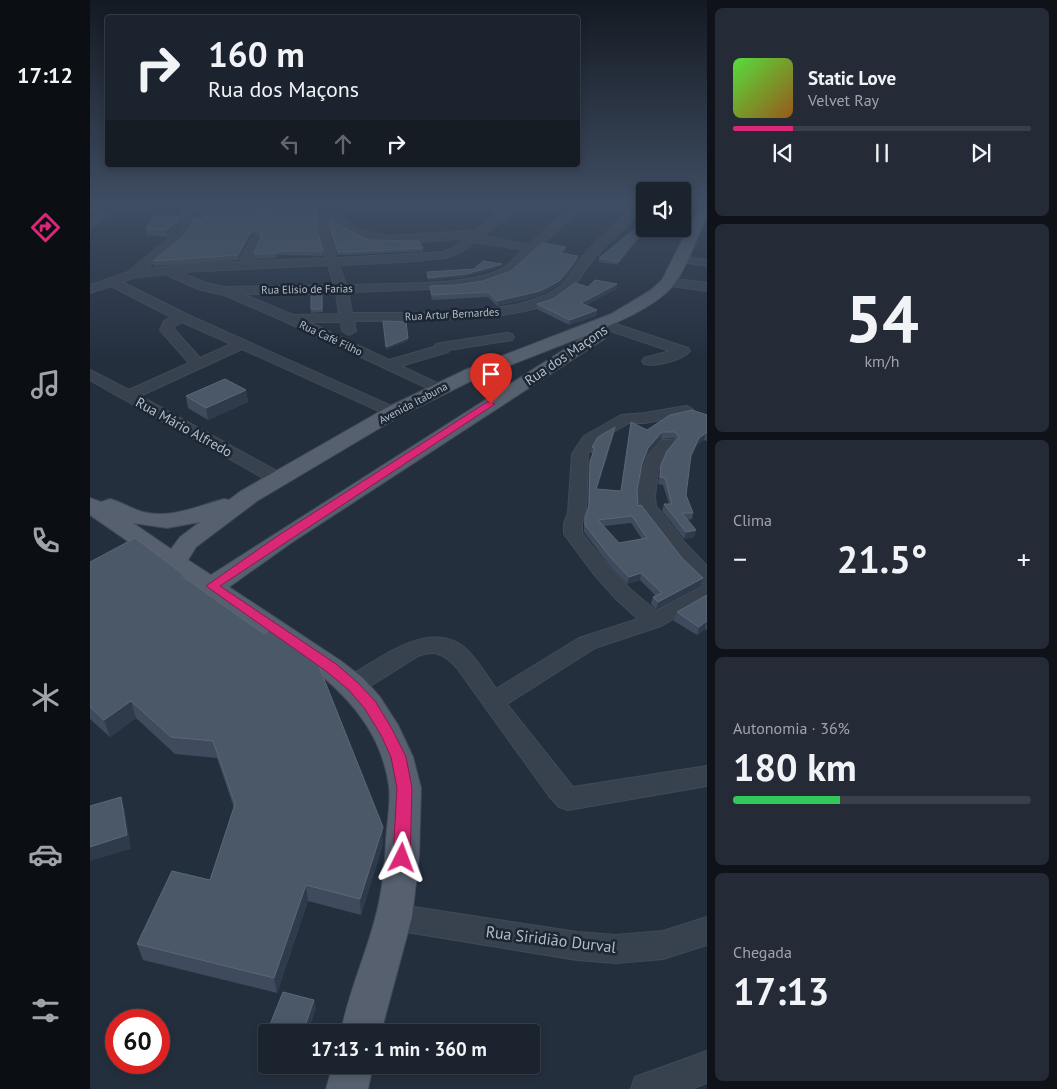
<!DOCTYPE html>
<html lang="pt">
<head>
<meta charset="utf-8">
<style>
	body { margin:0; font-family:"PT Sans",sans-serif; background:#242b36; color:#f1f3f6; height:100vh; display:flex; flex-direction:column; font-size:19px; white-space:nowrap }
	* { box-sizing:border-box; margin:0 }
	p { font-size:16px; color:#a0a4aa }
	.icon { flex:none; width:28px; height:28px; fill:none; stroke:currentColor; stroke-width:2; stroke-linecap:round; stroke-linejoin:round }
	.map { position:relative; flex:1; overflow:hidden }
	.side { display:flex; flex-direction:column; gap:8px; padding:8px; background:#0f1319; width:350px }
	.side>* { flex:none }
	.hud { position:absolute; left:15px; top:15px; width:475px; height:152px; border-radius:5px; box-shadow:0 2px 8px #0003,0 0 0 1px #39404a; background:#1b232e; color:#f1f3f6; overflow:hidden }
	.buttons { position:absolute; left:546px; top:182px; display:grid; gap:10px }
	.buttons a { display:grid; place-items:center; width:55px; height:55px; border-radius:5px; background:#1b232e; box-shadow:0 2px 8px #0003,0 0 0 1px #39404a; font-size:25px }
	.speed { position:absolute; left:15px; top:1009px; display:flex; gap:10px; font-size:25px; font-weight:700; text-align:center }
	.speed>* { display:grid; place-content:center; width:65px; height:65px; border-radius:50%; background:#1b232e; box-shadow:0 2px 8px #0003,0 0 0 1px #39404a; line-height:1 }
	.speed .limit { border:8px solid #d22; background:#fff; color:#111 }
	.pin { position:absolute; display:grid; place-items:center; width:42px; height:42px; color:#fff; margin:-51px -21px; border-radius:50% 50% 50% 0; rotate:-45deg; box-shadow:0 0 5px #0007 }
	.pin .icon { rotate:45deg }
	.me { position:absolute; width:55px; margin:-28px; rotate:3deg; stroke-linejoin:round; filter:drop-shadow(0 0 4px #0008) }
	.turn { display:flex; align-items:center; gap:18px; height:105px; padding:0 20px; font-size:22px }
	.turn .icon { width:65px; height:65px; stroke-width:2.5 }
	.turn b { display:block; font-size:35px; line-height:42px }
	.lanes { display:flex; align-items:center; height:48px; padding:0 20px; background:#0003; justify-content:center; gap:25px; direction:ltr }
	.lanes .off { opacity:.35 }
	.big { font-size:38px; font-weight:700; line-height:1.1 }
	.side .tile { flex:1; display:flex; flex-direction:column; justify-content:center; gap:8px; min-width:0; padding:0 18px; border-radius:8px; background:#242b36 }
	.side .dial { align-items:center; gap:0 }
	.dial b { font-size:65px; line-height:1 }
	.song { display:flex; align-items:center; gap:15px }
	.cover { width:60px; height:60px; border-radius:8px; background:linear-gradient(135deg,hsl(110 70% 55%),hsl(30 70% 35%)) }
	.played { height:5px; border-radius:2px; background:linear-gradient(90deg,#db2777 20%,#39404a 20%) }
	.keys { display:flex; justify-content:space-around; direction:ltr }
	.heat { display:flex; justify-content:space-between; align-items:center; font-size:28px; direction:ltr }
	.charge { height:8px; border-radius:4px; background:linear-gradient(90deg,#34c759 36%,#39404a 0) }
	.trip { position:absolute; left:168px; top:1024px; width:282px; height:50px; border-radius:5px; background:#1b232e; box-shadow:0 2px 8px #0003,0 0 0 1px #39404a; font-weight:700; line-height:50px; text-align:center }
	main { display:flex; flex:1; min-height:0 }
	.menu { display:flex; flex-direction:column; width:90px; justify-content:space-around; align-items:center; background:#0b0e12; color:#a0a4aa }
	.menu .icon { width:35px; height:35px }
	.menu .selected { color:#db2777 }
	.menu b { font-size:22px; color:#f1f3f6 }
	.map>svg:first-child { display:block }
</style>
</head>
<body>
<main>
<nav class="menu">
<b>17:12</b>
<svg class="icon selected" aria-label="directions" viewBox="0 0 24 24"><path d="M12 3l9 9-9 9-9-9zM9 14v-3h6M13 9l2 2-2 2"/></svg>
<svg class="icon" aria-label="music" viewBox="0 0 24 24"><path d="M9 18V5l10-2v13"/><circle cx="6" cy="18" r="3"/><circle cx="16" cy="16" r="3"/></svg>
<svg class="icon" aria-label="phone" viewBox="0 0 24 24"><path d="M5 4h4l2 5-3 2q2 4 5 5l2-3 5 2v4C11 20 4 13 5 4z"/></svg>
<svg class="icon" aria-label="climate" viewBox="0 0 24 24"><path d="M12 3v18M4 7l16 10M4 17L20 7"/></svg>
<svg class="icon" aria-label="car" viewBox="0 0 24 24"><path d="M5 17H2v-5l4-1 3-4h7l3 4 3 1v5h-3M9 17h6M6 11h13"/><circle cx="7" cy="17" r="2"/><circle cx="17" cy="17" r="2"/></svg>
<svg class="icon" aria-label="filters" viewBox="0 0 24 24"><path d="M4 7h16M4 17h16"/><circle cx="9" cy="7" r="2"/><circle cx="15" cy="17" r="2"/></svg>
</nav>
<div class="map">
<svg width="617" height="1089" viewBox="0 0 617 1089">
	<rect width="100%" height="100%" fill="#242f3e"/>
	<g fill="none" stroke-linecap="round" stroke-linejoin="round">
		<g stroke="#414a57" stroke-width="2">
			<path id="minor" d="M0 205H7L20 214 0 228V220L8 214 0 209Z
				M85 205H95L101 212 104 222 100 231 56 269 100 264 150 262 161 239 166 236 171 239 162 261 236 258 228 230 234 205H244L243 212C261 227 276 234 300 236L385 231 407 213 393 205H405L414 209 422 205H434L392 236 439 245 481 206C493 203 544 202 552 209 537 228 517 243 502 261 494 270 488 283 479 292 444 325 313 320 264 321L266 331 259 335 252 331 251 322H219L299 360 344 347 346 344 351 343 417 333 422 334 424 337 422 340 359 350 358 352 311 366 353 386 355 389 353 392 348 393 192 320 134 295 108 289 75 274 43 278 32 282 96 314 308 409 311 412 308 415H298L152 349 50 396 194 475 197 479 194 483H182L0 380V370L39 390 99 363 70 330 74 321 81 317 21 286 0 293V285L38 272 90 229 94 222 91 213ZM504 209 539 211C523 227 506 241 492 257 485 267 479 280 469 287 426 319 316 312 262 313L258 292 367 288 392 284 420 274 488 211ZM240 220C281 253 328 242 376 238L365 247 353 252 247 258 238 230ZM385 242 433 250C426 256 418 267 410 270 371 287 300 283 256 285L249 265 314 262 355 258 373 251ZM238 265 244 285 134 287 116 283 90 272ZM246 293 249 314 203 315 153 294ZM92 322 141 344 110 358 84 329 85 326Z
				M173 205H183L180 213H172L171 211Z
				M590 256 617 260V266L586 261 584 259 586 257Z
				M578 278 617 283V291L574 285 572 282 574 279Z
				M520 322 598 348 600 351C592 360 566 367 554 364L552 361 554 358 580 351 515 329 513 326 515 323Z
				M596 406 601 408 604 411 601 414 555 423H539L506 442 498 454 496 513 492 523V533L517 565 540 589 566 611 617 584 610 583 581 551 548 507 547 496 552 471 558 456 572 440H584L586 443 574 457 568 471 565 496 566 506 595 543 617 566V600L571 626 505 648 417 704 483 787 617 766V786L478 810 469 807 459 796 367 668C356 655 344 649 328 656L271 692 263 694 255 692 252 686C259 674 277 666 289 658 315 642 352 625 378 651 389 662 397 676 406 689L489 638 548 619 526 599 503 573 474 534V523L478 513 482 454 494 436 531 415 555 413Z
				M304 904 487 932 526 935 573 931 617 917V945L573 959 526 963 487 960 304 930 294 927 290 917 294 907Z
				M617 1051V1083L601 1089H541L545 1077Z"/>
		</g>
		<g stroke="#414a57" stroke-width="2">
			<path id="major" d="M610 205H617V216C607 237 598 265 585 283 570 304 531 321 509 330L514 331 516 335 514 339 201 543 139 587 251 661 273 678 290 697 308 725 323 757 331 788 329 857 322 917 291 1032H251C258 994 275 957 285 919 292 894 295 865 296 840 297 823 301 803 299 786 292 738 267 706 231 675L0 515V498L11 502 20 499C32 502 42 509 53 512 82 519 107 506 134 499L139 500 151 491 296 408 375 370 521 314 561 290 572 280ZM497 335 121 575 98 560 106 547 167 501 310 416 387 378ZM110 522 90 537 81 549 43 523 77 528Z
				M243 1065H283L278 1089H236Z"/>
		</g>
		<use href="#minor" fill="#38414e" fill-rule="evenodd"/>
		<use href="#major" fill="#56606e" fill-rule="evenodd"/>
	</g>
	<path fill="#3f4b5c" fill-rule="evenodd" d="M100 205H171L170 209 181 210 182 205H231V211L228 215 229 219 227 228 233 251V256L187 255 186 258 165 259 164 254 171 237 165 234 159 238 149 260 64 266 63 261 94 236V234L114 218Z
		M91 216 92 222 89 228 78 237 57 235 56 229Z
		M240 226 258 230 279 240 333 248V251L258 255H248L240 230Z
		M556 229 555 230 528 265 509 262V258Z
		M475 251 473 254 488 256V260L477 276 468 285 449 296 407 306 398 297 342 300 340 291V286L367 285 393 281Z
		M527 284 526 289 496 305 507 310 506 316 479 325 447 309V304L498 287Z
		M232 292 233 312 221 313V293Z
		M156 390 158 402 118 420 98 408 96 396Z
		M617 415V441L614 440 607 445 600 459 596 495 603 513 602 519 597 520 606 530 604 537 594 539 572 511 574 504H579L573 485 568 484 570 471 571 465 586 441 584 438 571 439 557 455 550 470 547 489 548 506 592 558 613 578 611 585 566 609 561 604 563 597 566 596 550 580 537 584 518 564 494 532V523L495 517 498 509 499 467 503 454 501 453 502 447 525 427 524 434 507 489 531 491 557 430ZM541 523 552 539 529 543 514 526Z
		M0 562 94 575V578L293 827V844L271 915 218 901 187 993 53 960 47 944 120 880 144 808 127 758 85 754 46 718 20 737 0 719Z
		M617 595V630L615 629 607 635 584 621 587 612Z"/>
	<path fill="#2f3b4b" d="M231 205V211L225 219V215Z
		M91 216 92 222 89 228 78 237 76 230Z
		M555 228V230L528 265V262Z
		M165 230V234L159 238 149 260 148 255 159 234Z
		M476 247 475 251 470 258V253Z
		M488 256V260L477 276 468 285 449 296 407 306V301Z
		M412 264 411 267 375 277 338 281V278Z
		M527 284 526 289 490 308 491 303Z
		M507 310 506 316 479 325 480 320Z
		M318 338V341L296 350V347Z
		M156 390 158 402 118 420 116 408Z
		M525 427 524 434 505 496 506 489Z
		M572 432 571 439 557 455 550 470 552 464 558 448Z
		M616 433 614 440 607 445 599 462 601 455 609 438Z
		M606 530 604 537 594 539 596 532Z
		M551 573 550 580 537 584 539 577Z
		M613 578 611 585 566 609 568 602Z
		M617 621 615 629 607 635 609 627Z
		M41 701 46 718 20 737 14 720Z
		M31 797 35 810 41 849 0 861V847Z
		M293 827V844L271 915 270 899Z
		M216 885 218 901 187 993 184 978Z
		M224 1000 226 1009 218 1032H213Z"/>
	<path fill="#4b5868" stroke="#5c6777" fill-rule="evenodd" d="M104 205H169V206L170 209 181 210 182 205H231L230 206 225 215H228L226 226 233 251H186V253L164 254 172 234 165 230 159 234 148 255 63 261 96 234H94L101 227 105 218H118Z
		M65 216H91L88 221 76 230 56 229Z
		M241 220 258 230 279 240 329 241 333 248 258 252H248L240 226Z
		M552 223 555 226V228L528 262 509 258Z
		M452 243 476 247 470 253 488 256 478 271 469 281 450 291 407 301 398 292 342 295 340 286 367 285 393 281 421 271Z
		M393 261 412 264 376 274 338 278 337 272 384 269Z
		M505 280 527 284 491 303 507 310 480 320 447 304 463 299 485 283 498 287Z
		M232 292V309H221V293Z
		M293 321 316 322 318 338 296 347Z
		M135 379 156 390 116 408 96 396Z
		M602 410 617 415V433H616L609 438 601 455 596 495 603 513H592L606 530 596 532 574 504H582L575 478 570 477 571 465 577 451 589 437 585 432H572L558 448 552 464 547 489 548 506 551 505 592 558 613 578 568 602 563 597 572 593 551 573 539 577 520 557 495 525V517L499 506 500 461 505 448 502 447 508 437 525 427 506 489 531 491 541 422 557 430 580 415ZM542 516 557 538 529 543 508 520Z
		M45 538 94 575 92 576 174 634 182 628 226 659 293 827 270 899 216 885 184 978 47 944 82 871 120 880 145 804 123 741 81 737 41 701 14 720 0 707V562Z
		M617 595V621L609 627 587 612Z
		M31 797 37 835 0 847V806Z
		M193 992 224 1000 213 1032H177Z"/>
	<linearGradient id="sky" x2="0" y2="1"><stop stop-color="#141a22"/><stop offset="0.57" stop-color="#3f4d63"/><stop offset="1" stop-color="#3f4d63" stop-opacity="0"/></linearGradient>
	<rect width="617" height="357" fill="url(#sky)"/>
	<path fill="#db2777" stroke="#8e194d" d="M397 402H401L405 404 130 586 246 664 268 683 285 701 302 729 316 757 322 788 320 858 317 863 312 865 306 863 303 858 307 788 301 757 291 735 275 709 259 690 236 671 116 586 189 535Z"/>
	<g text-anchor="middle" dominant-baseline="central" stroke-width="5" stroke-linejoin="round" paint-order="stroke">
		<g font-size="11" fill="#b4bcc9" stroke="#1d2633">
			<text transform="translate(217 289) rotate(-1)">Rua Elisio de Farias</text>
			<text transform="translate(362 314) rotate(-3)">Rua Artur Bernardes</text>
			<text transform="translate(241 338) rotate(25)">Rua Café Filho</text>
			<text transform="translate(323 403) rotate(-28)">Avenida Itabuna</text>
		</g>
		<g font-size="14" fill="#b4bcc9" stroke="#1d2633">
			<text transform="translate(476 355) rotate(-34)">Rua dos Maçons</text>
			<text transform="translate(94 427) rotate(29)">Rua Mário Alfredo</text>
		</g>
		<g font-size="16" fill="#b4bcc9" stroke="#1d2633">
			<text transform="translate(461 939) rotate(7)">Rua Siridião Durval</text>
		</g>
	</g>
</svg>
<div class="buttons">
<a><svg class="icon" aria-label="sound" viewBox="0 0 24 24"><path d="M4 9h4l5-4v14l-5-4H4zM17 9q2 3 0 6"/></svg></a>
</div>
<div class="speed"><div class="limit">60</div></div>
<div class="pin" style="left:401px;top:404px;background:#d93025"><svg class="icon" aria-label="arrive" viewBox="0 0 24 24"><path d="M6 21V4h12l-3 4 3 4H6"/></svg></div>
<svg class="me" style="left:312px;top:858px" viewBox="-20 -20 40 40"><path d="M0-17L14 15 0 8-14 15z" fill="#db2777" stroke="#fff" stroke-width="4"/></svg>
<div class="trip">17:13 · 1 min · 360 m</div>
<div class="hud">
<div class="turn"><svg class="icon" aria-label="right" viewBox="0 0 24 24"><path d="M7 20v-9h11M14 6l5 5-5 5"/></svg><div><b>160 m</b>Rua dos Maçons</div></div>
<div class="lanes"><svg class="icon off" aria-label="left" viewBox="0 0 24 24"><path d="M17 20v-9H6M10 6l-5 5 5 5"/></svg><svg class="icon off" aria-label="ahead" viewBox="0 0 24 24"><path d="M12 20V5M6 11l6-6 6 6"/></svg><svg class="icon" aria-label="right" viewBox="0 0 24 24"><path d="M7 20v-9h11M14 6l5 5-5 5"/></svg></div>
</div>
</div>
<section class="side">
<div class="tile">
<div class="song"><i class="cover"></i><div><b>Static Love</b><p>Velvet Ray</p></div></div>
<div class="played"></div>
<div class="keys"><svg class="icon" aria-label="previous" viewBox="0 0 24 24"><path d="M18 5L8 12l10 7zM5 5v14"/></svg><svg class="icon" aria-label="pause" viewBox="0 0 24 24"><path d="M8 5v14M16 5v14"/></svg><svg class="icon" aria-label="next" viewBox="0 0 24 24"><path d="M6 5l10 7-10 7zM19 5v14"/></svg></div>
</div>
<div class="tile dial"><b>54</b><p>km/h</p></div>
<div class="tile"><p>Clima</p>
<div class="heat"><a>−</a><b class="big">21.5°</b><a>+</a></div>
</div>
<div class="tile"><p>Autonomia · 36%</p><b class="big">180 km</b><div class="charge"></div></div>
<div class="tile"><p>Chegada</p><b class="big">17:13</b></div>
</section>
</main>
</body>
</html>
